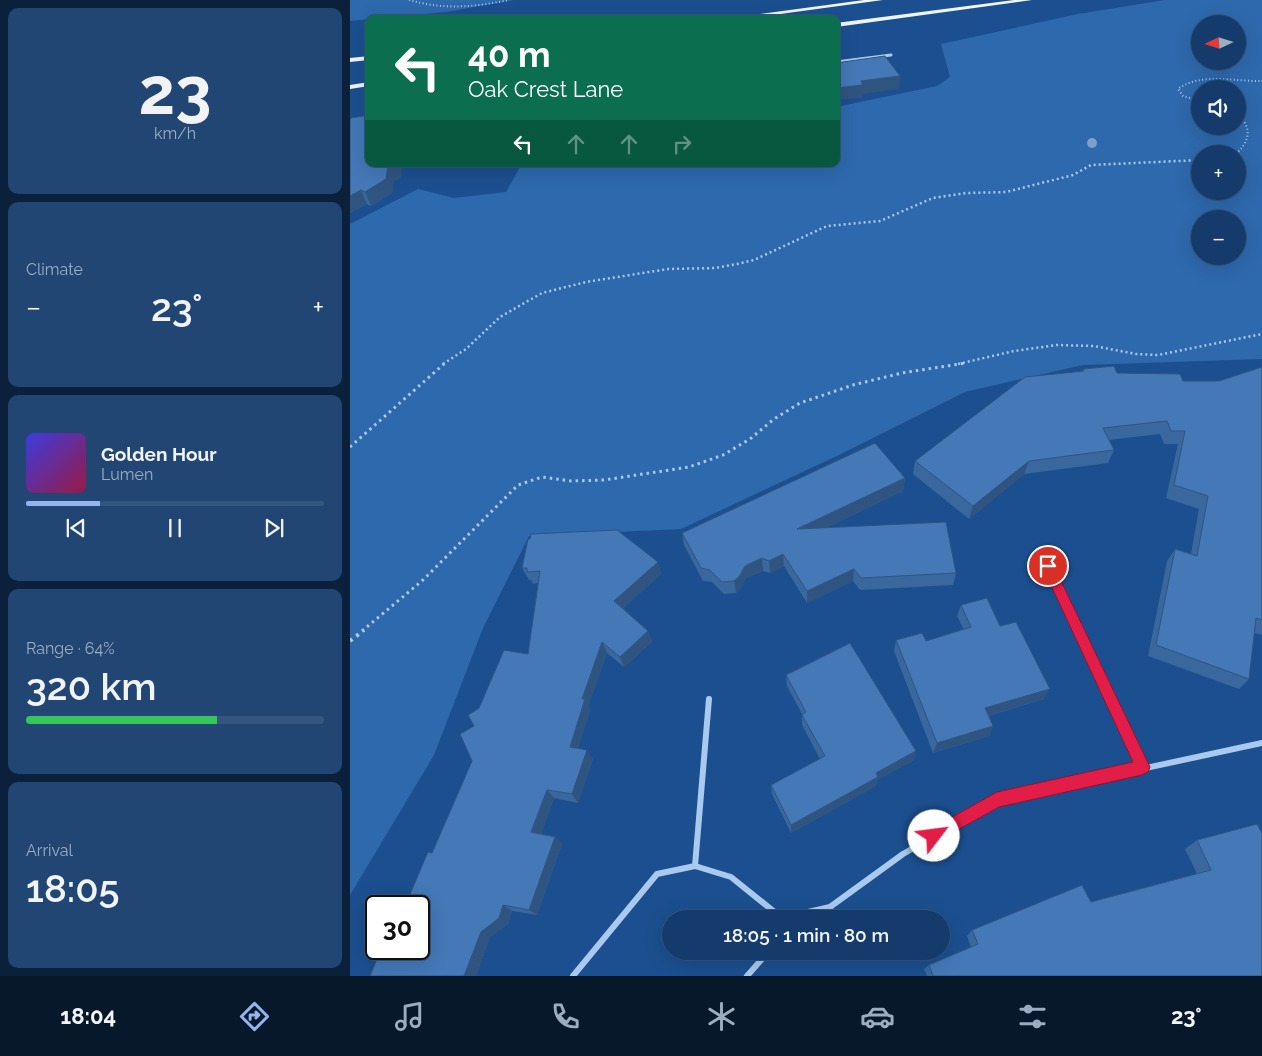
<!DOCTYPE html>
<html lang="en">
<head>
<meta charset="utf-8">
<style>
	body { margin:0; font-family:Raleway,sans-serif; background:#214673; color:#f1f3f6; height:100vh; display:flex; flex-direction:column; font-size:19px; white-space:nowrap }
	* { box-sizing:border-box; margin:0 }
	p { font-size:16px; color:#9dadc1 }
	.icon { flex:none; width:28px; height:28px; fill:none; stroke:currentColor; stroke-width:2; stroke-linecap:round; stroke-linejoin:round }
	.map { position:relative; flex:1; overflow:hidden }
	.details { display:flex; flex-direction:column; gap:8px; padding:8px; background:#0b203b; width:350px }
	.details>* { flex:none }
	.banner { position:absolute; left:15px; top:15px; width:475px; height:152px; border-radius:10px; box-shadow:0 5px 20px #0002,0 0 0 1px #33557e; background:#0b6e4f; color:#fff; overflow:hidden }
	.needle { width:32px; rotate:266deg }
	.controls { position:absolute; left:841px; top:15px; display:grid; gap:10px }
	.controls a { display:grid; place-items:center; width:55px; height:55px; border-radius:50%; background:#143b6b; box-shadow:0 5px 20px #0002,0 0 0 1px #33557e; font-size:25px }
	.speed { position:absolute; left:15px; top:895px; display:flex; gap:10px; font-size:25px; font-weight:700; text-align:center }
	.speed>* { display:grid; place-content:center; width:65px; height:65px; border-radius:50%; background:#143b6b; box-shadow:0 5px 20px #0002,0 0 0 1px #33557e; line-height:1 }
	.speed .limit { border:2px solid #111; border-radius:8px; background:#fff; color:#111 }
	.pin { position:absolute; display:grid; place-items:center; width:42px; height:42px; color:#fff; margin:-21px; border:2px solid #fff; border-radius:50%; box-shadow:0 1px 5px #0007 }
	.me { position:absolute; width:55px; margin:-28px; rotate:60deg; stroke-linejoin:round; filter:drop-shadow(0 0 4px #0008) }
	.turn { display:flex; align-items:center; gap:18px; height:105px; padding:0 20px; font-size:22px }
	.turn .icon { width:65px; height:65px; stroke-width:2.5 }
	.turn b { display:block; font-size:35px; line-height:42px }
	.lanes { display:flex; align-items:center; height:48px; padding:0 20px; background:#0003; justify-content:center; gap:25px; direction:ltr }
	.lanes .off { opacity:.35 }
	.big { font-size:38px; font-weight:600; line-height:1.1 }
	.details .tile { flex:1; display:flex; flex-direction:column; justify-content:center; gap:8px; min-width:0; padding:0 18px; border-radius:10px; background:#214673 }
	.details .dial { align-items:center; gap:0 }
	.dial b { font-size:65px; line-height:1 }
	.song { display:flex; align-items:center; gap:15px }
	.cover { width:60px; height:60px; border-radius:8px; background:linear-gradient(135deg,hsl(240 70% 55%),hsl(340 70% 35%)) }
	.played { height:5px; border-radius:2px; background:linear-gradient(90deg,#95b2f1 25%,#33557e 25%) }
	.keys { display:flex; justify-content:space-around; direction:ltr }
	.heat { display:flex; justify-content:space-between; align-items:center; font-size:28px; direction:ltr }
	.charge { height:8px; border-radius:4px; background:linear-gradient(90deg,#34c759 64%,#33557e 0) }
	.trip { position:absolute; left:312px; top:910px; width:288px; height:50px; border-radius:25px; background:#143b6b; box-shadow:0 5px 20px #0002,0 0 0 1px #33557e; font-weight:600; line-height:50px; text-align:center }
	.tab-bar { display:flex; height:80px; justify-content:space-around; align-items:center; background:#08182b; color:#9dadc1 }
	.tab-bar .icon { width:35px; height:35px }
	.tab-bar .on { color:#95b2f1 }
	.tab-bar b { font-size:22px; color:#f1f3f6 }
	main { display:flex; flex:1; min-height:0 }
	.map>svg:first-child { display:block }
</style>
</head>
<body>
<main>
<section class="details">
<div class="tile dial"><b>23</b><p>km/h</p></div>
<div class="tile"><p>Climate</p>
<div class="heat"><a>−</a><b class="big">23°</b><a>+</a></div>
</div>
<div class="tile">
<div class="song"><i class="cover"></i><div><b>Golden Hour</b><p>Lumen</p></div></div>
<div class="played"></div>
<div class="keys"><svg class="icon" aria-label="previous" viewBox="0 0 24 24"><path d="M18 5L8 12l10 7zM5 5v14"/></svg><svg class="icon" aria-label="pause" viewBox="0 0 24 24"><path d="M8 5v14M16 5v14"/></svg><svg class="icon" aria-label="next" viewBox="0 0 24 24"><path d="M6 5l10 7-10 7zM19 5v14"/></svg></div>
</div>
<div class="tile"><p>Range · 64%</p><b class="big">320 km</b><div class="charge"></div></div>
<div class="tile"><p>Arrival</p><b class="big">18:05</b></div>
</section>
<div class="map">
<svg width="912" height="976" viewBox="0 0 912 976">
	<rect width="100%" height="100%" fill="#1b4f8f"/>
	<path fill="#2e69ad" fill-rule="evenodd" d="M0 0H164L96 12 0 21Z
		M815 0H912V359L733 365 615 392 491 454 331 529 179 536 133 628 84 755 0 895V224L68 189 104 198 156 192 170 167 185 164H486V107L587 86 600 77 591 44 728 14ZM850 24H888V61H850ZM850 89H888V126H850ZM850 154H888V191H850ZM850 219H888V256H850Z"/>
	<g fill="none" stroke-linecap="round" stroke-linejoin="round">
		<path stroke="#a9c9ee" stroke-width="2" stroke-dasharray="1 2.5" stroke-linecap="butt" d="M59 0C93 10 125 7 159 0
			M850 101 833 96 828 89C850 72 886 82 912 81
			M886 154C899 142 903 128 888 115"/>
		<path stroke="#a9c9ee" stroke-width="2.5" stroke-dasharray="2 3" stroke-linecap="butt" d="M93 364 116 349 150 317 192 293 236 282 318 269 365 268 387 264 404 260 477 226 530 221 583 198 616 193 656 192 723 175 741 165 850 160
			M608 364 664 351 707 345 744 346 786 354 808 355 912 334"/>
		<path stroke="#a9c9ee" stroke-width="3" stroke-dasharray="2.5 4" stroke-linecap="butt" d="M0 447 95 363
			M12 631 73 580 168 485 192 477 221 481 254 480 339 467 373 455 400 439 424 419 450 403 503 385 552 373 616 363"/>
		<path stroke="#a9c9ee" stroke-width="4" stroke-dasharray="3 5" stroke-linecap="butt" d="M0 641 14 630"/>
		<path stroke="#a9c9ee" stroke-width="3" d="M486 62 541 55"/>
		<path stroke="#a9c9ee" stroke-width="5" d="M698 566 729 631"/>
		<path stroke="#a9c9ee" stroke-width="6" d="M728 630 793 767
			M345 866 359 699
			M432 918 480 907 553 854 647 800 912 743
			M223 976 307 874 345 866 381 877 432 918
			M397 976 419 951"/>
		<path fill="#f0f6ff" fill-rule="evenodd" d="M514 0H533L394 19H372Z
			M664 0H682L486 27V23Z
			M19 56V60L0 62V58Z
			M19 82V86L0 89V85Z"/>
	</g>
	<circle fill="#7ea0ca" cx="742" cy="143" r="5"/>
	<path fill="#3a679d" d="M0 121 19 164H52L50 179 44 180 42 193 21 206 17 204 0 213Z
		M912 367V635L904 633 899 679 889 689 798 656 817 561 825 549 841 554 849 509 816 498 828 444H814L810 434 759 440 764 450 758 463 674 474 619 519 563 474 565 461 732 371 733 369 833 381H869Z
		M555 478 553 491 476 528 606 573 603 585 510 590 503 581 457 603 434 566 420 573 413 571 396 578 390 589 386 593 374 594 362 582 353 581 334 545 332 533Z
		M308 562 311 574 273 608 298 631 302 642 274 667 257 653 238 706 240 710 228 748 243 759 228 803 204 798 191 834 205 837 212 844 187 915 162 911 158 924 140 937 126 976H20L69 949 82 853 122 761 124 726 129 708 178 654 188 583 183 584 181 580H179L172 568Z
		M611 605 650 626 694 699 638 716 643 726 639 736 583 753 544 651 546 640 576 641 614 630 607 616Z
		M436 675 564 760 527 780 526 786 441 833 422 794 421 785 470 759 452 725V714L437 686Z
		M847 840 912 976H577L574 969 579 965 621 947 617 936 622 930 741 902 847 874 835 849Z"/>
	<path fill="#305480" d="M550 76 549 89 513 94 512 98 486 100V88L511 81Z
		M44 164H52L50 179 44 180 42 193 21 206 15 192 38 166Z
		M11 190 17 204 0 213V196Z
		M679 461 674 474 619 519 623 506Z
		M555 478 553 491 447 542V529Z
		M433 554 434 566 420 573 419 561Z
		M412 558 413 571 396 578 390 589 386 593 384 581 395 566Z
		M308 562 311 574 268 612 264 601Z
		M504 569 503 581 457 603V591Z
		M298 631 302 642 274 667 270 657Z
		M252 642 257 653 238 706 240 710 226 756 220 747 232 699Z
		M700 689 694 699 630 718 635 708Z
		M643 726 639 736 583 753 587 743Z
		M237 750 243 759 228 803 222 794Z
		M566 751 564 760 527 780 526 786 441 833V825L526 773Z
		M197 790 204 798 189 840 181 832Z
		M205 837 212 844 187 915 179 910Z
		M153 905 162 911 158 924 140 937 126 976H114L131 932Z"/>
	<path fill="#4478b7" stroke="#305480" d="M535 56 550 76 511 81 513 85 486 88V63Z
		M19 115V164H44V166H38L36 179 15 192 11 190 0 196V121L1 118Z
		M764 366 767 373 830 374 833 381H869L912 367V620L906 618 899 679 806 645 825 549 847 556 858 496 824 485 835 431H821L817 421 753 428 764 450 679 461 623 506 565 461 675 377 734 371 733 369Z
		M525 443 555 478 447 529 596 522 606 573 511 578 504 569 457 591 433 554 419 561 412 558 395 566 389 577 384 581 372 582 360 570 351 568 332 533Z
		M267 530 308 562 264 601 298 631 270 657 252 642 232 699H235L220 747 237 750 222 794 197 790 181 832 205 837 179 910 153 905 149 918 131 932 114 976H20L31 949H69V906H55L78 852 82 853 122 761 110 734 124 726 118 715 129 708 154 650 178 654 190 571 177 572V568H172L178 539H180L181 534Z
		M637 598 650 626 666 622 700 689 635 708 643 726 587 743 546 640 572 633 576 641 621 627 611 605Z
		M500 643 566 751 526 773 528 777 441 825 421 785 475 756 452 715 456 712 436 675Z
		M907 824 912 833V976H583L579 965 628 944 622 930 732 885 741 902 861 870 847 840Z"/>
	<path fill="#e11d48" stroke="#92132f" d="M698 561 702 562 800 767 798 772 792 775 649 807 584 843 579 841 577 836 579 830 647 792 783 762 692 566Z"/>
</svg>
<div class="controls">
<a><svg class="needle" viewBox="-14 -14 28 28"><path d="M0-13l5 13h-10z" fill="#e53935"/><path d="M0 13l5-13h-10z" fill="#9dadc1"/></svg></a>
<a><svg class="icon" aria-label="sound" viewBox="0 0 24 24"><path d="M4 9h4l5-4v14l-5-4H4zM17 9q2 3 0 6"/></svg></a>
<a>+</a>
<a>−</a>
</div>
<div class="speed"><div class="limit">30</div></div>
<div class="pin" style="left:698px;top:566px;background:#d93025"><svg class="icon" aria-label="arrive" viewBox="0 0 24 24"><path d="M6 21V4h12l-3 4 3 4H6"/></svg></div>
<svg class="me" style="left:584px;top:836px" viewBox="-20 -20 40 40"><circle r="19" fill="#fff"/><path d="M0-13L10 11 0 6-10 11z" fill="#e11d48"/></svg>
<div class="trip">18:05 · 1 min · 80 m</div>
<div class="banner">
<div class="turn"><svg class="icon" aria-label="left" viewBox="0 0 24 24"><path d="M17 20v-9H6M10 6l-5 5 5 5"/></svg><div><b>40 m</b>Oak Crest Lane</div></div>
<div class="lanes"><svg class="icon" aria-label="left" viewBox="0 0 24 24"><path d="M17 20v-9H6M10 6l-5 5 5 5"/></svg><svg class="icon off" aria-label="ahead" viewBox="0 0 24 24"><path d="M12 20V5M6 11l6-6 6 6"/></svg><svg class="icon off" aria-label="ahead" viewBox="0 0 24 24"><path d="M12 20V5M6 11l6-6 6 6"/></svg><svg class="icon off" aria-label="right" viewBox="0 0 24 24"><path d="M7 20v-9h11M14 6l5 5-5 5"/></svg></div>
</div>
</div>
</main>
<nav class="tab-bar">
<b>18:04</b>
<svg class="icon on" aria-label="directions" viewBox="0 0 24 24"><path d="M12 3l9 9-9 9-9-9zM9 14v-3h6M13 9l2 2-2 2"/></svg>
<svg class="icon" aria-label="music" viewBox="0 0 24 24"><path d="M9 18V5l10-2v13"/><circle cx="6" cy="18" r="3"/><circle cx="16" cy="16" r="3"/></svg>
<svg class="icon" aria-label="phone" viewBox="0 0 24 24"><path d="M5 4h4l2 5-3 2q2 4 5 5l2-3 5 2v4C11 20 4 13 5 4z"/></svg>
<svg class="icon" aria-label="climate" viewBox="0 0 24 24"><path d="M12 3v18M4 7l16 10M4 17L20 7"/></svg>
<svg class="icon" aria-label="car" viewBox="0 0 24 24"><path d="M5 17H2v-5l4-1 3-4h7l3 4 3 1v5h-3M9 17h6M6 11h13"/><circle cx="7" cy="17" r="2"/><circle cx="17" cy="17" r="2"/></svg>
<svg class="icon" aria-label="filters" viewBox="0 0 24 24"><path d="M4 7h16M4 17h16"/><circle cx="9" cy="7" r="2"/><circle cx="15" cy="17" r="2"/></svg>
<b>23°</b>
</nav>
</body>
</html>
